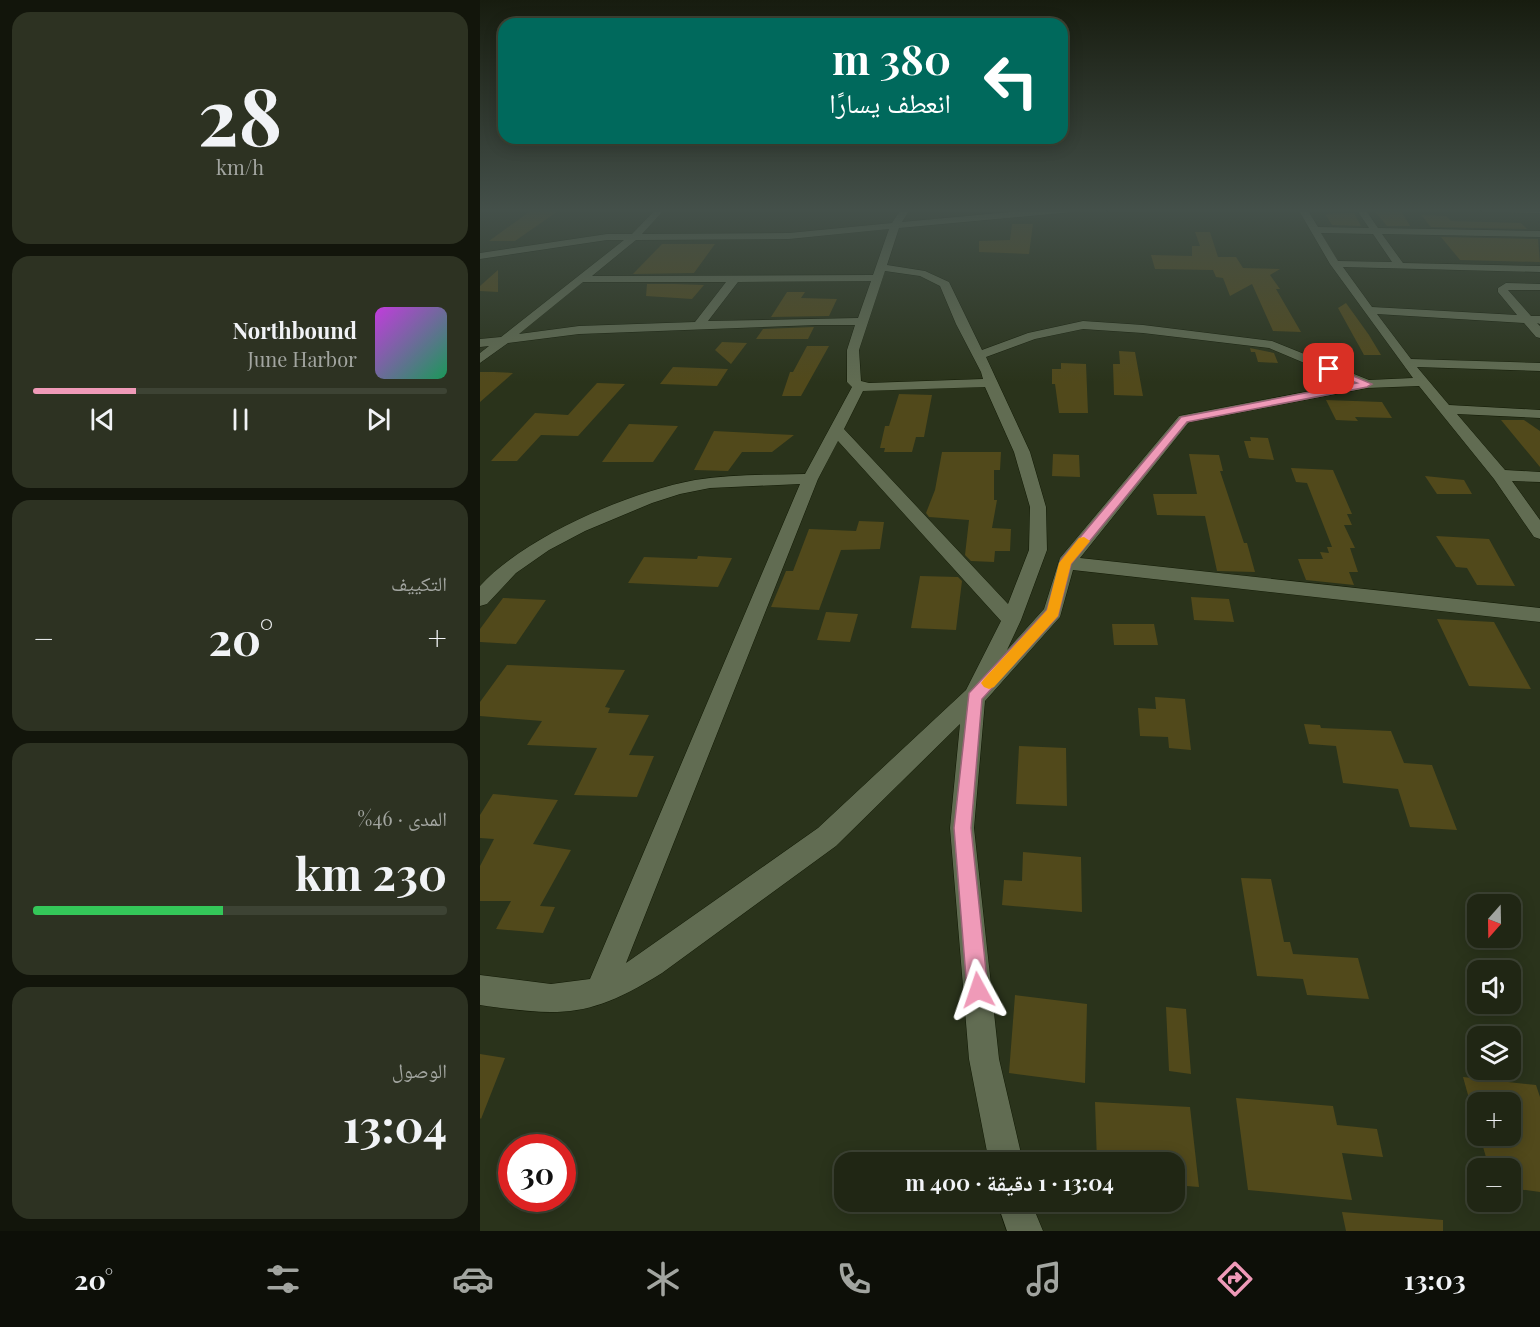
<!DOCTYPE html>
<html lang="ar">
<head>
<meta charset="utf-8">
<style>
	body { margin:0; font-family:"Playfair Display","Noto Naskh Arabic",serif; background:#2d3222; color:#f1f3f6; direction:rtl; height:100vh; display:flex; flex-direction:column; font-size:22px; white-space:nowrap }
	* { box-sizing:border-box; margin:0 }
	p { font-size:20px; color:#a2a5a0 }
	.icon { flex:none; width:33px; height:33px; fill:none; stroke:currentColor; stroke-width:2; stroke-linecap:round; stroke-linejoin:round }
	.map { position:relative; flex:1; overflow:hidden; direction:ltr }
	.drawer { display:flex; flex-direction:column; gap:12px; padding:12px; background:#12150b; width:480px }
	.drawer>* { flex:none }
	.guide { position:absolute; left:18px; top:18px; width:570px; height:126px; border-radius:18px; box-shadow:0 3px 15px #0003,0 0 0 2px #3d4334; direction:rtl; background:#00695c; color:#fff; overflow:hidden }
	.needle { width:39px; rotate:200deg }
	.buttons { position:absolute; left:987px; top:894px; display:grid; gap:12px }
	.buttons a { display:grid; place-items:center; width:54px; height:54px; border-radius:12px; background:#202614; box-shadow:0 3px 15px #0003,0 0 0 2px #3d4334; font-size:30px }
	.speed { position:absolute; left:18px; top:1134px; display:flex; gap:12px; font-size:30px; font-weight:700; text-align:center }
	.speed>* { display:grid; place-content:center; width:78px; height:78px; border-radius:50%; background:#202614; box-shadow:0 3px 15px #0003,0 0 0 2px #3d4334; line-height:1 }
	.speed .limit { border:9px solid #d22; background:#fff; color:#111 }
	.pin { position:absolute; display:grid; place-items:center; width:51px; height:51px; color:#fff; margin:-26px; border-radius:12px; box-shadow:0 3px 9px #0006 }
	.me { position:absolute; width:66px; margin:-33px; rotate:355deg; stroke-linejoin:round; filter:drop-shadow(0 0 4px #0008) }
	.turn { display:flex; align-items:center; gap:21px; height:126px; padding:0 18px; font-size:27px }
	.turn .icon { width:78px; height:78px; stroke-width:2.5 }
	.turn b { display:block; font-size:42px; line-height:51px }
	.big { font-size:45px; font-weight:700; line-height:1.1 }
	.drawer .tile { flex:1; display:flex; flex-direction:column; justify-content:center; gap:9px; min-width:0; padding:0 21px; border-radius:18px; background:#2d3222 }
	.drawer .dial { align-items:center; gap:0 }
	.dial b { font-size:78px; line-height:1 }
	.song { display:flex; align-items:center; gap:18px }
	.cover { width:72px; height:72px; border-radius:9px; background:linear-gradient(135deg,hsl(290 70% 55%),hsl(150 70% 35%)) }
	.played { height:6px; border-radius:3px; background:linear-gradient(90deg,#ef9ab8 25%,#3d4334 25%) }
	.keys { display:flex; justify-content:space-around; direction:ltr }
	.heat { display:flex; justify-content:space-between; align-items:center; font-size:33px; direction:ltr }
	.charge { height:9px; border-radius:4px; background:linear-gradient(90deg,#34c759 46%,#3d4334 0) }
	.trip { position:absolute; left:354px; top:1152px; width:351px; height:60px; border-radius:18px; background:#202614; box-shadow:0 3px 15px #0003,0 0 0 2px #3d4334; font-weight:700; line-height:60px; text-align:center; direction:rtl }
	.tab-bar { display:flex; height:96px; justify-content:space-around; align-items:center; background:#0d0f08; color:#a2a5a0 }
	.tab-bar .icon { width:42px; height:42px }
	.tab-bar .active { color:#ef9ab8 }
	.tab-bar b { font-size:27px; color:#f1f3f6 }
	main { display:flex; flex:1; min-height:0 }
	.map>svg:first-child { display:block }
</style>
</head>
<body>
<main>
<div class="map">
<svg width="1060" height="1231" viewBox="0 0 1060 1231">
	<rect width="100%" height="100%" fill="#2a331b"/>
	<path fill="#51491b" d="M53 209H81L35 241H9Z
		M893 209 921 211 930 226H907Z
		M874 213 881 226 852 225 845 214Z
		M941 215 967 216 971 221 1041 223 1047 229 951 227Z
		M532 224H553L549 254 499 252V241L530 240Z
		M715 232H730L738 257H756L763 268 800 269 790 275 800 289H796L821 332 793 331 772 284 750 296 743 278 736 277 733 270 675 269 671 255 712 256V246H720Z
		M961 237 1058 239 1060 262 980 260Z
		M182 244H235L214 273 153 274Z
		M18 270V292L0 291V286Z
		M167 284H195L224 285 212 299 166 296Z
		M307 292H325L321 298 357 299 349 316 291 317Z
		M866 303 889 335 901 355H884L858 308Z
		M334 327 328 339H276L283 329Z
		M242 342 267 343 251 364 235 350Z
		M327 346H349L321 396H302L310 372H313Z
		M770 348 794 353 798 363 778 362 775 352H771Z
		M639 351 655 352 663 396 634 395 633 364H640Z
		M581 363 606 364 608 413H579L575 384H572V369H581Z
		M193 367 248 369 237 386 180 384Z
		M0 372H14L33 373 0 402Z
		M117 383 145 384 98 436 61 435 37 461H11L55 413 88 415Z
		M419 394 452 395 444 437H436L432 452H404L405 448H400L405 426H409Z
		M846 400 902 402 912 418 875 417 878 421 856 420Z
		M1021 420H1044L1060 431V467Z
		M149 424 198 426 173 462H122Z
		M234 431 314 435 292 452H262L248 471 214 470Z
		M770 437 788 438 794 460 769 458 764 441H771Z
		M462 452H521L520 470H514V500H517L512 528 531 529 530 551H515L514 562 491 561 485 555 489 520 449 517 446 513 455 490Z
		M573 454 599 455 600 477 572 476Z
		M709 454 739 455 743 471H740L764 543H767L775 572 737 571 725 516 677 515 673 494H717Z
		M811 468 853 470 872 514H867L872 525H864L875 548H870L878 572H869L874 585 826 580 818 559H843L840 552 849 553 847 547H852L827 483 816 482Z
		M945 476 984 480 992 494H957Z
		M379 521 404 522 400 549 361 550 339 610 291 607 306 571H313L329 529 376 531Z
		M956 536 1009 539 1035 586 997 585 987 568 976 567Z
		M218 556 252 558 238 587 148 583 164 557 217 559Z
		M440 576 478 577 482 581 476 630 431 628Z
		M711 597 749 599 754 622 714 620Z
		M23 598 66 600 36 644 0 642V629Z
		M346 612 378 614 370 642 337 640Z
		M957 619 1014 622 1051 689 989 686Z
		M632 624H674L678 645H634Z
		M27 665 145 670 125 707 130 708 128 713 169 715 149 755 174 756 157 797 94 795 117 748 47 745 62 721 0 716V702Z
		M675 697 705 699 711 750 689 748 688 737 660 736 658 708 676 709Z
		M824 724 840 725 841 728 911 731 924 763 952 765 977 830 930 827 918 789 863 783 856 746 829 744Z
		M539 746 586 748 587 806 536 804Z
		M13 794 78 800 53 844 91 850 60 906 75 907 63 933 16 929 31 901H0V866L14 839 0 838V815Z
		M543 852 601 857 602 912 522 905 524 880 542 881Z
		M761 878 791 879 804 942H810L813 954 878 958 889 999 827 995 823 979 777 976Z
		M535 995 607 1004 605 1083 529 1073Z
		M686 1007 706 1009 711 1074 689 1071Z
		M0 1054 25 1058 1 1119 0 1118Z
		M983 1077 1056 1085 1060 1097V1192L1030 1188V1168H1009L1000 1136H1030V1102H990Z
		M756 1098 853 1106 857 1125 897 1129 903 1157 862 1153 872 1200 768 1190Z
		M615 1102 710 1107 719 1187 694 1185V1162H617Z
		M862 1212 963 1220V1231H866Z"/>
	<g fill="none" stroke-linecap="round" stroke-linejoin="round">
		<g stroke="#121a05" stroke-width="1">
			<path id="street" d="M176 209H185L162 234 309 233 412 223 421 209H430L422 222 561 209H597L593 212 419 228 407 265 445 271 469 282 502 350 548 333 603 321 663 325 792 341 889 380 933 378 850 264 818 209H827L838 227 889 228 876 209H885L898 228 1060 231V237L902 234 923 263 1060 266V272L863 267 892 307 1037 315 1018 292V288L1026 283 1060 284V290H1028L1051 316H1060V324L1057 323 1060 326V338L1056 337 1044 323 897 314 931 359 1060 363V371L937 367 969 405 1060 410V418L977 414 1025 470 1060 472V482L1032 481 1060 520V539L1054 537 1014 479 939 386 887 388 709 422 600 558 1060 608V622L593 570 580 617 505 701 494 828 519 1059 543 1162H509L489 1059 470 828 480 724 356 846 182 973C110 1018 82 1017 0 1005V975L71 984 110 979 320 484 230 488 200 494 172 503 105 531 69 550 36 573 7 604 0 606V586C44 537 149 492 215 480 251 474 288 475 325 474L372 387 367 382V350L375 325H336L99 334 28 343 0 363V353L9 346 0 347V339L21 337 144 240H127L0 259V253L127 234H152ZM409 229 393 275 112 276 156 240 309 239ZM841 233 893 234 912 262 858 261ZM405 271 440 276 460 286 476 324 501 372 503 379 389 383 381 381 379 350ZM391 281 378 318 228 321 258 282ZM103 282H246L215 322 99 326 39 334ZM603 329 663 333 789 348 872 383 699 416 580 558 564 609 527 650 541 620 567 550 566 507 550 452 506 357 555 339ZM505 387 534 452 550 507 549 550 528 604 364 429 383 391ZM358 441 521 621 486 690 338 828 146 963 338 479Z
				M625 209H669L665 212H629Z
				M999 209H1060V213L1003 212Z
				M517 1202H551L563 1231H527Z"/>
		</g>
		<use href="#street" fill="#616c52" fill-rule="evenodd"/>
	</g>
	<linearGradient id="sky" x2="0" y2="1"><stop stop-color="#171c0f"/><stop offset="0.55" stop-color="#44504a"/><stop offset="1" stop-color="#44504a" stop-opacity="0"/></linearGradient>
	<rect width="1060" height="382" fill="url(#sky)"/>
	<path fill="#ef9ab8" stroke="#9b6478" stroke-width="1.5" d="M846 367H852L892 384 887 387 707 422 591 564 578 616 502 699 491 828 508 990 505 997 498 1000 490 997 487 990 474 828 489 693 567 610 581 560 701 417 877 383 846 371Z"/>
	<path fill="#f59e0b" d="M604 537 610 541 591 564 578 616 514 687 509 689 504 687 501 683 504 679 567 610 579 563 599 538Z"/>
</svg>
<div class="buttons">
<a><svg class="needle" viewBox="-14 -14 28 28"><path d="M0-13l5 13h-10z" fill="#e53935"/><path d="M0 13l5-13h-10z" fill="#a2a5a0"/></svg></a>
<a><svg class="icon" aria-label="sound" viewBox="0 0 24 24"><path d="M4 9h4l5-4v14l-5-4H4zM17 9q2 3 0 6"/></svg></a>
<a><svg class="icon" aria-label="layers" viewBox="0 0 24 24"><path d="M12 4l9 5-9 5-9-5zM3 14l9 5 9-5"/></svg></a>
<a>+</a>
<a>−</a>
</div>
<div class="speed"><div class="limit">30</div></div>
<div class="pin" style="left:849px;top:369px;background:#d93025"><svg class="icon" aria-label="arrive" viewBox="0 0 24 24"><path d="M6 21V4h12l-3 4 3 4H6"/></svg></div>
<svg class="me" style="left:498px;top:990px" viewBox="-20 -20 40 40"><path d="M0-17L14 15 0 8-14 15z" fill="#ef9ab8" stroke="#fff" stroke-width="4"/></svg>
<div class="trip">13:04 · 1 دقيقة · 400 m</div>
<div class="guide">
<div class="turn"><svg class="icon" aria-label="left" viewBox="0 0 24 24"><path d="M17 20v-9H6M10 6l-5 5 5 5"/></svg><div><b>380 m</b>انعطف يسارًا</div></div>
</div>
</div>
<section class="drawer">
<div class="tile dial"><b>28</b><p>km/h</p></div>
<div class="tile">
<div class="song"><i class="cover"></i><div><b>Northbound</b><p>June Harbor</p></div></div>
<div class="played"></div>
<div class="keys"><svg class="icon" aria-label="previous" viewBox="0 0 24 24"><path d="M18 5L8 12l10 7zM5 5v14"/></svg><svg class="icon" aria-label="pause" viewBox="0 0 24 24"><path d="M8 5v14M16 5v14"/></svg><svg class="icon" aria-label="next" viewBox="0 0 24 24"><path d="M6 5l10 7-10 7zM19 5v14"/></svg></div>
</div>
<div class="tile"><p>التكييف</p>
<div class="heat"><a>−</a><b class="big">20°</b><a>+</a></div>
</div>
<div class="tile"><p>المدى · 46%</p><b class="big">230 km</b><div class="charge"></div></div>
<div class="tile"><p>الوصول</p><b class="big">13:04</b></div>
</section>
</main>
<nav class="tab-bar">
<b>13:03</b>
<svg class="icon active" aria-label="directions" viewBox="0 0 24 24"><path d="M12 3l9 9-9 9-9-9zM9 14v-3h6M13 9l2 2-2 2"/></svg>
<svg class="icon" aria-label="music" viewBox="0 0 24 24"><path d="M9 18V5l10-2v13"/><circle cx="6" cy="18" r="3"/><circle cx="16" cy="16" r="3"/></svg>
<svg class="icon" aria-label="phone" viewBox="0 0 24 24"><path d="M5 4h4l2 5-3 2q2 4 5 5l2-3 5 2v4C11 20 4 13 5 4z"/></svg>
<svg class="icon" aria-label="climate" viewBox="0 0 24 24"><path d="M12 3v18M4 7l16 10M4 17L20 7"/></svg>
<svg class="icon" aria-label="car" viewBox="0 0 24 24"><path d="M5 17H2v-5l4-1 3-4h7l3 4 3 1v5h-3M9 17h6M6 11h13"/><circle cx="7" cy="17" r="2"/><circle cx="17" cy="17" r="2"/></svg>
<svg class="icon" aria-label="filters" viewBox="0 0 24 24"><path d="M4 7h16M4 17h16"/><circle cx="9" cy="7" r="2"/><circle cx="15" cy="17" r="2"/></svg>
<b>20°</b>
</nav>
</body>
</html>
